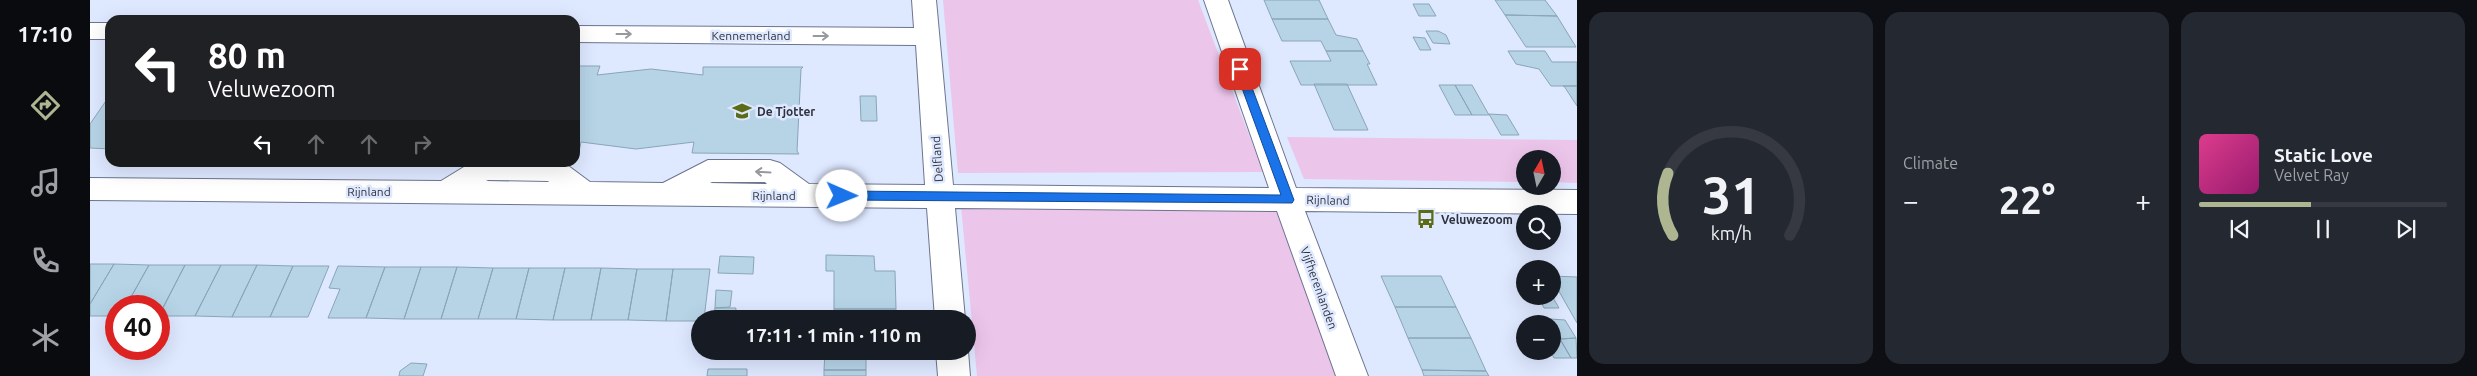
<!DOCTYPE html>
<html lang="en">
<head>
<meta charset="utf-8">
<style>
	body { margin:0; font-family:Ubuntu,sans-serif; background:#242831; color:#f1f3f6; height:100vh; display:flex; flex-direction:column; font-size:19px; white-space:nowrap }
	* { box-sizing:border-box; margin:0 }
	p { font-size:16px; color:#9ea1a6 }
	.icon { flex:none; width:28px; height:28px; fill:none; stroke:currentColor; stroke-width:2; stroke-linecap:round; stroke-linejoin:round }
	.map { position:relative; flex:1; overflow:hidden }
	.panel { display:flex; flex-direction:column; gap:12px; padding:12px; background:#0d0f14; width:900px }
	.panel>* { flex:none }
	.top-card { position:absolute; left:15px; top:15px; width:475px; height:152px; border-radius:15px; box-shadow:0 5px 20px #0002; background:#202124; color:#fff; overflow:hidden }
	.needle { width:32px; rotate:9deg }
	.buttons { position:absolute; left:1426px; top:150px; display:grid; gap:10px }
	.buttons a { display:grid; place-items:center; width:45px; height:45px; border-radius:50%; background:#171b24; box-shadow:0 5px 20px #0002; font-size:25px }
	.speed { position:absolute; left:15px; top:295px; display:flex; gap:10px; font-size:25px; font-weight:700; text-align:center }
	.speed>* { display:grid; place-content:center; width:65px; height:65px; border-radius:50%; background:#171b24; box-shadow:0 5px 20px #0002; line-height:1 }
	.speed .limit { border:8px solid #d22; background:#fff; color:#111 }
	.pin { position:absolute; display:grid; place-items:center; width:42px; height:42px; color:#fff; margin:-21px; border-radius:10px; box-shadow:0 2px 8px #0006 }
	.me { position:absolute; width:55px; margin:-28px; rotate:91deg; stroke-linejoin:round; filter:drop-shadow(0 0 4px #0008) }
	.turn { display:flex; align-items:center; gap:18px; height:105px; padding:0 20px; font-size:22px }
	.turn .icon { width:65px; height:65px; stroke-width:2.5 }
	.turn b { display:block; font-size:35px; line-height:42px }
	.lanes { display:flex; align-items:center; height:48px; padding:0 20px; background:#0003; justify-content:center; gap:25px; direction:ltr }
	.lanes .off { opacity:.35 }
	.big { font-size:38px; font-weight:600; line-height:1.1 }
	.panel .card { flex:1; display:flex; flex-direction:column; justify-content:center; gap:8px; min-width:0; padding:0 18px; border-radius:15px; background:#242831 }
	.panel .dial { align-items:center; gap:0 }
	.dial svg { height:130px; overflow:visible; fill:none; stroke:#363941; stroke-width:7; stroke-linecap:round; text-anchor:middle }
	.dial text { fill:#f1f3f6; stroke:none }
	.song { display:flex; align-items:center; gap:15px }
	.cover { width:60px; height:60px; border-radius:8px; background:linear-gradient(135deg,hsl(330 70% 55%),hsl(320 70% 35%)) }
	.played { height:5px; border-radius:2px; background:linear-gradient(90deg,#aeb691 45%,#363941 45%) }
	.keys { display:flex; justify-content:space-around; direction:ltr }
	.heat { display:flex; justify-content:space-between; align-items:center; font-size:28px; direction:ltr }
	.panel .tiles { flex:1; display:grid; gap:12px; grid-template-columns:repeat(3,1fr) }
	.trip { position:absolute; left:601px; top:310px; width:285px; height:50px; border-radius:25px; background:#171b24; box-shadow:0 5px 20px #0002; font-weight:600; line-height:50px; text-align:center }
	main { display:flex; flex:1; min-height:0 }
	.dock { display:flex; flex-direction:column; width:90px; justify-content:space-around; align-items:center; background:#090b0e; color:#9ea1a6 }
	.dock .icon { width:35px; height:35px }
	.dock .active { color:#aeb691 }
	.dock b { font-size:22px; color:#f1f3f6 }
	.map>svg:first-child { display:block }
</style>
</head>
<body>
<main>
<nav class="dock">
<b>17:10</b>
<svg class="icon active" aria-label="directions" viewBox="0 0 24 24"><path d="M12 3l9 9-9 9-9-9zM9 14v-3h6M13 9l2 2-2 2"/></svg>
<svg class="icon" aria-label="music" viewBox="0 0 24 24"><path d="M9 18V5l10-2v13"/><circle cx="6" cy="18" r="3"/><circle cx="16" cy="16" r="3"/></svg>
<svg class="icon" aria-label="phone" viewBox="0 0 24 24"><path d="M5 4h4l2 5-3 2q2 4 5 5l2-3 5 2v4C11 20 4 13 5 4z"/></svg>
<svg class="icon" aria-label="climate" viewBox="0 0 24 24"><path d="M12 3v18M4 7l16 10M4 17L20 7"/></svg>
</nav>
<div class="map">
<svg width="1487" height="376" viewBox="0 0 1487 376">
	<rect width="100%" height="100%" fill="#dee8ff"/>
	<path fill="#ecc5eb" d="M853 0H1108L1173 172 868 173Z
		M1197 137 1487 140V183L1463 182 1462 159H1435V182L1214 179Z
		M1186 205 1250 376H887L871 206Z"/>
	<path fill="#b7d4e7" stroke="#8aa5b8" d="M1174 0H1229L1238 19H1182Z
		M1405 0H1455L1467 16 1415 15Z
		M1323 4H1339L1346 16H1329Z
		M1415 15 1467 16 1486 47H1436Z
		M1182 19H1238L1246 35 1267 39 1273 51H1236L1231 41H1192Z
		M1336 31H1348L1356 35 1360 44 1343 43Z
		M1323 37 1335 38 1341 50H1330Z
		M1236 51H1273L1280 64H1277L1287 85H1211L1200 61H1241Z
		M1418 51H1455L1462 62H1487V86H1461L1449 69 1426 64Z
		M485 66H510L507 75 561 69 613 75V67H713L711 69 707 151 709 154 602 153 604 142 546 149 491 142 489 152H485Z
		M1224 84H1257L1278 130H1244Z
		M1349 85H1365L1382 115H1365Z
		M1365 85H1382L1399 115H1382Z
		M1473 86H1487V106L1474 86Z
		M20 95V149L0 148V124Z
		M770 96H786L787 121H771Z
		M1399 114 1417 115 1429 135H1411Z
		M736 255 784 256 785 271H805L806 309H744V271H736Z
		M630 256 664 257 663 274 628 273Z
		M0 264H24L0 304Z
		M24 264 59 265 36 306H26V316H0V304Z
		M59 265H95L69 315V306H36Z
		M95 265H131L105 316H69Z
		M131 265H167L142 317 105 316Z
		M167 265 203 266 180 317H142Z
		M203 266H239L218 317H180Z
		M248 266 295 267 276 318H238L250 289 239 288Z
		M295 267H331L314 319 276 318Z
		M331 267H367L351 319H314Z
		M367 267 403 268 388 319H351Z
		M403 268H439L426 319H388Z
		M439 268H475L463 320 426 319Z
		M475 268H511L501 320H463Z
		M511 268 547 269 538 320H501Z
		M547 269H583L576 321 538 320Z
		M583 269H620L614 319H610V321H576Z
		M1291 276H1351L1366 307H1305Z
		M1462 276 1487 277V323L1462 279Z
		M626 290 642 291 640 307 625 308Z
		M1448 296H1462L1469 308H1454Z
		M1305 307H1366L1381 338H1318Z
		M625 308H646L645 319H623Z
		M744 309H806V319H743Z
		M1460 319 1475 320 1486 338 1470 339Z
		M1318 338H1381L1396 371 1332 370Z
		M1486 338 1487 358H1481L1470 339Z
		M1462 339H1470L1481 358H1464L1460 351H1462Z
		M735 351H776V370H734Z
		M321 363 337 364 333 376H309L310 371Z
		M618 369H657V376H617Z
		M734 370H776V376H734Z
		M1332 370 1396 371 1399 376H1334Z"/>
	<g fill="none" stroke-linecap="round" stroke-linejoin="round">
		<g stroke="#6b758e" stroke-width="2">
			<path id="minor" d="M822 0H846L863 185 1179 188 1114 0H1138L1206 188 1487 190V214L1215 211 1278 376H1246L1187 211 865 208 875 319H845L837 208 0 200V178L351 181 382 162H473L500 182 573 183 618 160H680L690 163 719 184 835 185 826 45 485 42V26L824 28ZM398 180 458 181 459 182 396 181ZM622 182H675L677 184 620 183Z
				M0 23H20V39H0Z
				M846 351H878L880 376H848Z"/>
		</g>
		<use href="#minor" fill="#fff" fill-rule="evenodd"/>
	</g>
	<defs><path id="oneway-shaft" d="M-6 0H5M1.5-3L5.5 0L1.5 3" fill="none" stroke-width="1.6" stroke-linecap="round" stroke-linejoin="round" transform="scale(1.25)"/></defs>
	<g stroke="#97999e">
		<use href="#oneway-shaft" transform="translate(534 34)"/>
		<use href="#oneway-shaft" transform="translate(731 36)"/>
		<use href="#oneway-shaft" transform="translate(673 172) rotate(-177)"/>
	</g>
	<path fill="#1a73e8" stroke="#114b97" d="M1150 65 1155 69 1204 200 1202 203 752 200 747 196 752 191 1191 195 1145 69Z"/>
	<defs>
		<g id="school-bare" transform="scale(1.5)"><path d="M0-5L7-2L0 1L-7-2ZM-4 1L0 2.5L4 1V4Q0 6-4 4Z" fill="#5c6c16" stroke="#dee8ff" stroke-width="2.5" paint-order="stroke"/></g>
		<g id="bus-bare" transform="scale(1.5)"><path d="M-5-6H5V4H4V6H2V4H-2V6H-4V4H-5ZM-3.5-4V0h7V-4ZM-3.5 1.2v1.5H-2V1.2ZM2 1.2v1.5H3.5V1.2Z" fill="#5c6c16" stroke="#dee8ff" stroke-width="2.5" paint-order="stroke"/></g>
	</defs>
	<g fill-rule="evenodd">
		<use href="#school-bare" x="652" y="111"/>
		<use href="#bus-bare" x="1336" y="219"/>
	</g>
	<g text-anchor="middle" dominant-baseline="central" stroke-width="5" stroke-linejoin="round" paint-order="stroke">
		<g font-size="12" fill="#2f333e" stroke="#dee8ff">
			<text x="661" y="35">Kennemerland</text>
			<text transform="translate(847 159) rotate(-94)">Delfland</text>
			<text x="279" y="191">Rijnland</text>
			<text x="684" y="195">Rijnland</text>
			<text transform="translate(1238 200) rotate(1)">Rijnland</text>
			<text transform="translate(1229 288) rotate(70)">Vijfherenlanden</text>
		</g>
		<g font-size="12" font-weight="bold" fill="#2f333e" stroke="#dee8ff" text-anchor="start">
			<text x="667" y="111">De Tjotter</text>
			<text x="1351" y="219">Veluwezoom</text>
		</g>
	</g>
</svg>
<div class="buttons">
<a><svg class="needle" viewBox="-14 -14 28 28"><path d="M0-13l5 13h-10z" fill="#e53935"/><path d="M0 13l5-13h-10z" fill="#9ea1a6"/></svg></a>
<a><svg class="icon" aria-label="search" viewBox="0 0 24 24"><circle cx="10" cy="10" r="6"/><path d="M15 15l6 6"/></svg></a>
<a>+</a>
<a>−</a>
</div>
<div class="speed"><div class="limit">40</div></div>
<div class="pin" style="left:1150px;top:69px;background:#d93025"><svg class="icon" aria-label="arrive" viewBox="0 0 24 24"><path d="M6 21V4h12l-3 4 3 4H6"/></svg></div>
<svg class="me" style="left:752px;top:196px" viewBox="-20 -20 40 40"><circle r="19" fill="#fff"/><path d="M0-13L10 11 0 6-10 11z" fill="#1a73e8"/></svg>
<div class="trip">17:11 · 1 min · 110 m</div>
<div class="top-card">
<div class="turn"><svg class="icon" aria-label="left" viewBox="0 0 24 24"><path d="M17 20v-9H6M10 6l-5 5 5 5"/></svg><div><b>80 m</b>Veluwezoom</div></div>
<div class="lanes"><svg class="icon" aria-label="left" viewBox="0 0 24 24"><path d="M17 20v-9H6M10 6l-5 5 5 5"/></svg><svg class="icon off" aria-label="ahead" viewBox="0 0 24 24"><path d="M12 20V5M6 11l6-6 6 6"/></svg><svg class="icon off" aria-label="ahead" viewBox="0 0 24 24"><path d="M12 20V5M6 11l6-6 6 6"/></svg><svg class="icon off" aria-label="right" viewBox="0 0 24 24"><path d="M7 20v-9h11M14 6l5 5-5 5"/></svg></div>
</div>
</div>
<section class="panel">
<div class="tiles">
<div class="card dial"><svg viewBox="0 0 100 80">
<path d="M14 69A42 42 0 1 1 86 69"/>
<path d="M14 69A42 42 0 0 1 11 31" stroke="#aeb691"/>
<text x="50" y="56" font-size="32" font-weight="700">31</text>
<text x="50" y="72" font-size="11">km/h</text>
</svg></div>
<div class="card"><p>Climate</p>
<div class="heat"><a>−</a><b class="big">22°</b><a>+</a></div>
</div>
<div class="card">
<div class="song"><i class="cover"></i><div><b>Static Love</b><p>Velvet Ray</p></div></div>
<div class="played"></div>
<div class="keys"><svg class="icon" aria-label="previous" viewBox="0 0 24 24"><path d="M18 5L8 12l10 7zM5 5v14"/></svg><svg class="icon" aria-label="pause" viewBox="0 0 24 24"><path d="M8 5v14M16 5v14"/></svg><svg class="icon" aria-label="next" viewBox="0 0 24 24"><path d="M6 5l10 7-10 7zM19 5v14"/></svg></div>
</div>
</div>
</section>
</main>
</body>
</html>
